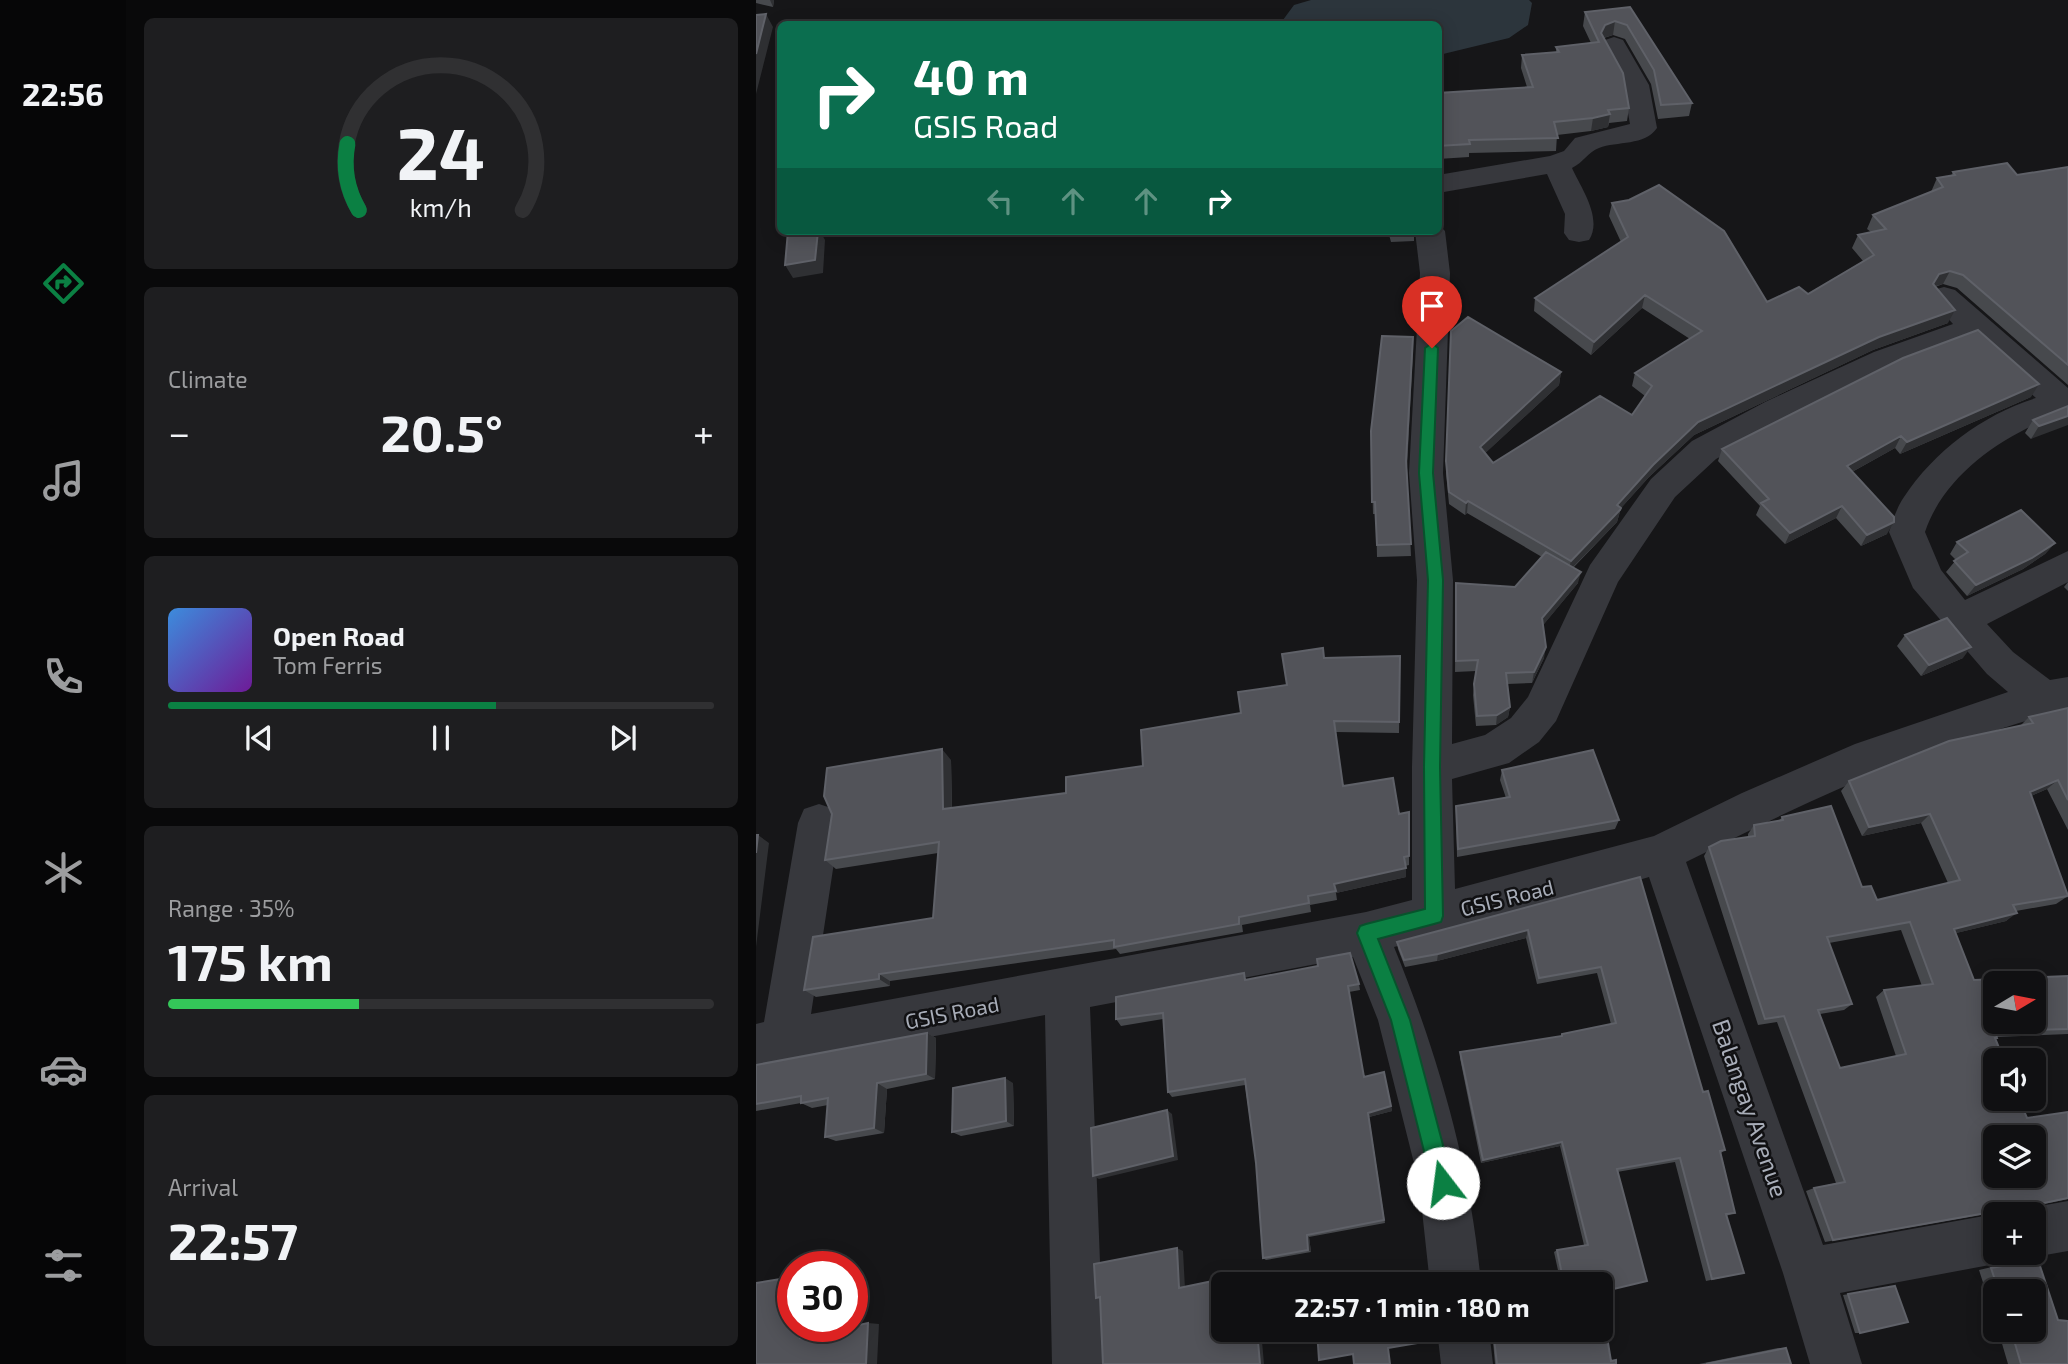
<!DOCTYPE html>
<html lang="en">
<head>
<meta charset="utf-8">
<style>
	body { margin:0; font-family:"Exo 2",sans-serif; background:#1e1e20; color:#f1f3f6; height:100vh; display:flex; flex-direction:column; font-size:26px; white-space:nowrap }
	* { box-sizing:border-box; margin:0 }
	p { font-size:23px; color:#9c9d9f }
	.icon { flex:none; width:38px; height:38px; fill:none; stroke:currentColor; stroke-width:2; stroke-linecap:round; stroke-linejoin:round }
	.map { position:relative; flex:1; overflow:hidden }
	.side { display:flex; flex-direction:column; gap:18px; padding:18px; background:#09090a; width:630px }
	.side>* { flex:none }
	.top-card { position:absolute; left:21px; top:21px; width:665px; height:214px; border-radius:10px; box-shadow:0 4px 18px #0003,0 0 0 2px #303032; background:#0b6e4f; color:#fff; overflow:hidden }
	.needle { width:46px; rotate:80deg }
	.buttons { position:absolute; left:1227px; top:971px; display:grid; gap:14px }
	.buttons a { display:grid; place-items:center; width:63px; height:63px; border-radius:10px; background:#101012; box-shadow:0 4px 18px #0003,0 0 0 2px #303032; font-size:35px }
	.speed { position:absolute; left:21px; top:1251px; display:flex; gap:14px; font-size:35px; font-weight:700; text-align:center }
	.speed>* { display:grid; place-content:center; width:91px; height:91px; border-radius:50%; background:#101012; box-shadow:0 4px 18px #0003,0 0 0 2px #303032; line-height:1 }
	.speed .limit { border:10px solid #d22; background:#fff; color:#111 }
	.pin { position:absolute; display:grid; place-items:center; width:60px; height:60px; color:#fff; margin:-72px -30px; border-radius:50% 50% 50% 0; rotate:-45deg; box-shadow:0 0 7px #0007 }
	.pin .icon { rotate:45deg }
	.me { position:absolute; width:77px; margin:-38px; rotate:345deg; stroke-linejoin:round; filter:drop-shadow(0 0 5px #0008) }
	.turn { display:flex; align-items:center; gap:24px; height:147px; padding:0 21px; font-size:32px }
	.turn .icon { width:91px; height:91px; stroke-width:2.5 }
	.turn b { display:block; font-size:49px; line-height:60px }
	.lanes { display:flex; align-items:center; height:66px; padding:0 21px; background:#0003; justify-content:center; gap:35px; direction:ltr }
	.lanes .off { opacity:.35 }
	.big { font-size:52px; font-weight:700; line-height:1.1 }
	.side .tile { flex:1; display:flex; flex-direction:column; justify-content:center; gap:10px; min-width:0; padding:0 24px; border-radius:10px; background:#1e1e20 }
	.side .dial { align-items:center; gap:0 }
	.dial svg { height:182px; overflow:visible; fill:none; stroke:#303032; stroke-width:7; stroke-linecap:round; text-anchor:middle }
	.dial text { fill:#f1f3f6; stroke:none }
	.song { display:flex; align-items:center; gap:21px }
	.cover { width:84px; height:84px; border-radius:10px; background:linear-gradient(135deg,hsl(210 70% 55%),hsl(280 70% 35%)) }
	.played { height:7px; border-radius:4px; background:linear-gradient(90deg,#0b8043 60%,#303032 60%) }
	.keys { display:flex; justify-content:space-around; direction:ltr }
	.heat { display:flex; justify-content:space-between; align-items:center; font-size:38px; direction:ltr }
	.charge { height:10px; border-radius:5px; background:linear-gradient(90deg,#34c759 35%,#303032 0) }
	.trip { position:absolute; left:455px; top:1272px; width:402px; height:70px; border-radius:10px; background:#101012; box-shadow:0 4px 18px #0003,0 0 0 2px #303032; font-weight:700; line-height:70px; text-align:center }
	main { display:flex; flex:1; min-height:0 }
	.menu { display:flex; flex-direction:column; width:126px; justify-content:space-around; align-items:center; background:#060607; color:#9c9d9f }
	.menu .icon { width:49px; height:49px }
	.menu .on { color:#0b8043 }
	.menu b { font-size:32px; color:#f1f3f6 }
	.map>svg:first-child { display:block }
</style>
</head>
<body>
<main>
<nav class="menu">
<b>22:56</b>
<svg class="icon on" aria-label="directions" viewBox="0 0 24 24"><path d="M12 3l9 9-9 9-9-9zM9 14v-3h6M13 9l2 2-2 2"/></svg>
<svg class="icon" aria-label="music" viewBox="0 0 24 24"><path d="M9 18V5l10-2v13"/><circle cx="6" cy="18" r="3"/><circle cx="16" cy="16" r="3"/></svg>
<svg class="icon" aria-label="phone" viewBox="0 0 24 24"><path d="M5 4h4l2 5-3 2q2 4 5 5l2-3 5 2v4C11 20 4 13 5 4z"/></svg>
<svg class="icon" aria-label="climate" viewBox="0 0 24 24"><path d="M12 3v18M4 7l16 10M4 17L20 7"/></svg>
<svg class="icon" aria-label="car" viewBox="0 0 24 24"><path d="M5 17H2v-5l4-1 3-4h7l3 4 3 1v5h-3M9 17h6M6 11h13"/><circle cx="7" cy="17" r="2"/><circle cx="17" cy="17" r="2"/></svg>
<svg class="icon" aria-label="filters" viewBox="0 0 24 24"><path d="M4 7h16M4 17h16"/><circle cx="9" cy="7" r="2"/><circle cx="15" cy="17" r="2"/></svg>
</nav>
<section class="side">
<div class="tile dial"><svg viewBox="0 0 100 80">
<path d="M14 69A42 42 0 1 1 86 69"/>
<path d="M14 69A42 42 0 0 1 9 40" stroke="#0b8043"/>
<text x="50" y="56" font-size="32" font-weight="700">24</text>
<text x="50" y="72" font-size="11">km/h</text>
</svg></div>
<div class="tile"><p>Climate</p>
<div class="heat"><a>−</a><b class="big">20.5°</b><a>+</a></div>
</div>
<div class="tile">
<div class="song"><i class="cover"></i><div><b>Open Road</b><p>Tom Ferris</p></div></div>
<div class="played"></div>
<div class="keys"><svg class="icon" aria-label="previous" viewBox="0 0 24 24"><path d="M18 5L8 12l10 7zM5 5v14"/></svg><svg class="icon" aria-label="pause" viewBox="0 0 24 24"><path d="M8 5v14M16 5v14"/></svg><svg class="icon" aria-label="next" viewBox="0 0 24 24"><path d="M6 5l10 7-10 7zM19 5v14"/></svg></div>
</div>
<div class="tile"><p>Range · 35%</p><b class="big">175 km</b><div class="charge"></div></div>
<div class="tile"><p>Arrival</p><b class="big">22:57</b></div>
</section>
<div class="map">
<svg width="1312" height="1364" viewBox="0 0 1312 1364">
	<rect width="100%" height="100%" fill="#161618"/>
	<path fill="#2c353c" d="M555 0H773L776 3 772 25 753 38 683 55 682 24H524L538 5Z"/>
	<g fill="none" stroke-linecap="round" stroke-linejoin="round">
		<path fill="#37383d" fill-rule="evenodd" d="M858 37 867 40 893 85 901 128C889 146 861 141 843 148 832 152 828 162 816 168 825 188 847 218 833 240L823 242 813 240 808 233 809 214 791 174 682 193V175L794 156 808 151 819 138 874 124 867 85 845 45 849 40Z
			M682 224 689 231 694 273 687 473 697 580 696 744 729 735 755 718 772 697 834 565 895 479 936 441 1009 402 1118 352 1197 324 1173 297 1177 290 1188 287 1199 290 1312 388V412C1254 430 1189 472 1169 532L1185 570 1209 600 1312 551V582L1231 624 1257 652 1294 680 1312 677V711C1282 716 1254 726 1224 735 1122 767 1026 814 930 862L1067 1245 1239 1214V1253H1258L1257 1257 1239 1264 1084 1293 1106 1364H1054L1027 1273 893 877 823 898 638 947C682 1054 715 1169 725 1284H674L663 1183 622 1020 597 957 334 1007 348 1364H296L289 1015 0 1070V1024L8 1022 42 823 48 809 63 804 78 809 84 823 55 1014 610 912 656 900V767L661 580 653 473 664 273 659 231H682ZM1215 340 1280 398C1228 414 1178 451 1148 497 1141 507 1137 520 1133 532L1157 588 1231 674 1252 692 1099 744 986 793 898 836 699 889 696 779 753 763 783 742 800 721 862 582 919 497 960 459 1033 420 1140 368Z
			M1312 1201V1251L1278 1257 1268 1253H1278V1214H1260L1278 1207Z
			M681 1330H733L737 1364H685Z"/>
	</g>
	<path fill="#47494d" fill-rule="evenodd" d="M0 0H18L17 7 0 3Z
		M874 7 936 103 933 116 902 119 895 84 869 39 857 35 848 38 873 108 871 121 853 123 852 127 835 131 801 135 800 151 713 153V157L682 159V93L771 87 765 68 766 55 800 52V47L835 43 827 26 829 12Z
		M1312 167V385L1201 288 1187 284 1179 287 1192 323 1117 350 938 435 893 477 865 508 861 522 817 568 822 583 787 625 788 658 776 683 751 684 754 707 752 717 740 725 720 726 717 695 720 671 699 672 700 583 759 587 786 557 711 513 709 515 693 504 690 473 695 331 805 372 803 385 729 453 737 463 876 415 889 396 876 386 879 373 934 339 886 308 835 355 778 311 779 298 865 242 853 216 856 203 1011 302 1052 294 1107 261 1096 248 1102 235 1115 232 1111 229 1117 215 1175 192 1181 178 1195 176 1197 172 1261 175Z
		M632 231H658V241L635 242Z
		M657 350 651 468 655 556 621 557 620 514H617L615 431Z
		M1275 397 1144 454 1139 448 1096 472 1131 534 1105 546 1080 518 1029 544 1000 515 1004 506 962 461 966 449Z
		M1312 406 1275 439 1269 433 1277 420Z
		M1201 542 1299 543 1289 554 1267 569 1211 596 1190 572 1200 560 1194 554Z
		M1312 582V591L1308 587Z
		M1149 635 1207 658 1165 676 1141 646Z
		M644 656 643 733 580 732 587 786 643 814 653 812V865L649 866 650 877 580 893 581 900 554 905 555 912 486 925 487 932 364 954 360 949 134 981V986L60 997 48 990 177 918 182 853 80 869 69 860 195 760 196 808 310 793 387 766 485 713 531 685 568 658Z
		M1312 708V830L1291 789 1275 796 1312 896 1300 904 1260 911 1250 921 1200 933 1218 980 1312 976V1034L1241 1037V1038L1239 1039 1271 1118 1312 1112V1199L1264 1209 1266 1214H1241V1212L1069 1242 1050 1191 1058 1188 1080 1183 1021 1022 1002 1025 948 856 953 847 992 837V834L998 825 1023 821 1026 817 1121 900 1192 883 1165 823 1106 836 1085 791 1093 781 1265 725 1273 717ZM1145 930 1166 986 1128 990 1120 997 1140 1056 1084 1068 1064 1014 1088 1010 1096 1004 1073 943Z
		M746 770 863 820 859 829 701 857 700 806 750 798 744 780Z
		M884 877 947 1092 969 1150 965 1153 979 1213 970 1216 988 1273 950 1281 919 1162 861 1172 845 1284H805L798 1252 801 1250 828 1245 804 1146 725 1163 704 1058V1052L804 1037 806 1034 855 1024 841 973 781 984 770 938 681 961 649 967 642 949 641 942Z
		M491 980 603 984 604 990 593 992 608 1077 635 1106 636 1111 613 1117 629 1223 553 1237 555 1252 510 1260 507 1258 500 1163 489 1085 416 1097 412 1092 407 1019 365 1026 360 1019Z
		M171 1033 180 1038 179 1079 131 1089 128 1133 80 1141 69 1137 72 1105 56 1108 45 1103 0 1111V1065Z
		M257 1083 258 1126 205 1136 196 1132Z
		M1259 1253H1278L1312 1364H1252L1242 1330H1278V1292H1239V1320L1223 1270 1240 1266 1260 1258Z
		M1139 1286 1104 1333H1099L1087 1295Z
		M736 1330H845L855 1360H860V1364H739Z
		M1022 1348H1030L1035 1364H943Z"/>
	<path fill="#2f3033" d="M14 0H18L17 7Z
		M10 14 17 27 0 94V54Z
		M859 21 857 35 847 38 845 33 849 25Z
		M854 114 852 127 835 131 837 118Z
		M62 231H64L69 240 67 273 37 278 29 265Z
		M1194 271 1187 284 1176 287 1177 284 1183 274Z
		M889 295 886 308 835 355 838 342Z
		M1199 310 1192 323 1117 350 938 435 893 477 865 508 861 522 812 572 815 561 861 505 897 465 942 422 1123 337Z
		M657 337V350L650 473V461Z
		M805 372 803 385 723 459 724 447Z
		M1283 384 1275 397 1144 454 1151 442Z
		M1312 416V425L1275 439 1283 426Z
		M1145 436 1139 448 1085 478 1091 466Z
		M712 501 711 513 709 515 710 503Z
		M1086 506 1080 518 1029 544 1034 533Z
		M1138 522 1131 534 1105 546 1111 535Z
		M1299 543 1289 554 1267 569 1211 596 1220 585Z
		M825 572 822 583 784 629 786 618Z
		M790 647 788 658 776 683 778 672Z
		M1215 647 1207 658 1165 676 1173 665Z
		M754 707 752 717 740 725 741 715Z
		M186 749 195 760 196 819 187 809Z
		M1302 780 1291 789 1263 801 1274 792Z
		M1174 814 1165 823 1106 836 1113 827Z
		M2 835 13 843 0 947V853Z
		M650 868V877L580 893 578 884Z
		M1261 913 1250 921 1188 936 1198 929Z
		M772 930 770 938 681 961 682 954Z
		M123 974 134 981V986L123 979Z
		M171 1033 180 1038 179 1079 170 1074Z
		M249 1078 257 1083 258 1126 250 1121Z
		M121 1083 131 1089 128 1133 118 1128Z
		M635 1106 636 1111 613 1117 629 1223 612 1113Z
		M411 1110 416 1114 422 1160 343 1179 337 1176Z
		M806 1142 804 1146 725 1163 727 1160Z
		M551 1235 553 1237 555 1252 552 1250Z
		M421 1248 427 1251 429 1289 423 1288Z
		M495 1273 499 1275 500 1284H496Z
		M112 1323 123 1324 121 1364H110Z
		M45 1326H57L56 1339 44 1338Z
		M501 1330H505L508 1364H504Z"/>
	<path fill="#525359" stroke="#5f6168" stroke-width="2" fill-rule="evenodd" d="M874 7 936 103 905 105 898 70 871 25 859 21 849 25 845 33 867 73 873 108 852 110 854 114 837 118 798 122 802 138 713 140 714 144 682 146V93L777 87 766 55 803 52 800 47 843 42 829 12Z
		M10 14 0 54V15Z
		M1251 163 1261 175 1312 167V365L1207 275 1194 271 1183 274 1177 284 1199 310 1123 337 942 422 897 465 861 505 865 508 864 510 815 561 712 501 710 503 693 492 690 461 695 331 712 317 805 372 724 447 737 463 844 396 876 415 896 386 879 373 946 331 889 295 838 342 779 298 872 237 856 203 873 200 903 185 968 231 1011 302 1043 287 1052 294 1118 255 1102 235 1130 229 1117 215 1187 187 1181 178 1199 175 1197 172Z
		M32 231H62L59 260 29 265Z
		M1222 330 1283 384 1151 442 1145 436 1091 466 1138 517V522L1111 535 1086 506 1034 533 1005 503 1013 499 966 449 1147 358Z
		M626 336 657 337 650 461 655 544 621 545 619 502H616L615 431Z
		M1312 406V416L1283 426 1277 420Z
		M1265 510 1299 543 1276 558 1220 585 1198 561 1212 552 1201 542Z
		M790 552 825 572 786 618 790 647 778 672 750 673 754 707 741 715 721 716 718 684 722 660 700 661V583L759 587Z
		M1191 618 1215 647 1173 665 1149 635Z
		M567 648 568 658 644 656 643 722 578 721 587 786 637 778 643 814 653 812V856L648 857 650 868 578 884 580 891 552 896 553 903 483 917V924L358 947V940L123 974V979L48 990 57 937 177 918 183 842 69 860 76 814 68 796 71 768 186 749 187 809 310 793V777L387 766 385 730 485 713 482 692 531 685 526 654Z
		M1312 708V800L1302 780 1274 792 1312 896 1257 905 1261 913 1198 929 1218 980 1312 976V1029L1239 1031 1241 1038H1239L1248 1060H1239V1099H1263L1271 1118 1312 1112V1198L1264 1208 1266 1214H1253V1209L1077 1240 1058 1188 1089 1182 1028 1016 1009 1019 953 847 965 841 999 836 998 825 1027 820 1026 817 1075 806 1106 887 1115 886 1121 900 1204 880 1174 814 1113 827 1093 781 1193 741 1277 723 1273 717ZM1154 922 1177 984 1128 990 1150 1054 1084 1068 1062 1010 1096 1004 1071 937ZM1239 984H1278V1022H1239ZM1239 1138H1278V1176H1239Z
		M837 750 863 820 702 849 700 806 754 797 746 770Z
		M0 835H2L0 853Z
		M884 877 947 1092 952 1091 969 1150 964 1151 979 1213 970 1214 988 1273 956 1279 924 1158 861 1169 891 1281 845 1292V1284H808L801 1250 832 1245 806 1142 727 1160 704 1052 806 1036V1034L860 1023 845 967 783 978 772 930 682 954 648 960 641 942Z
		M594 953 603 984 592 986 608 1077 628 1072 635 1106 612 1113 628 1220 551 1235 552 1250 507 1258 500 1163 489 1079 412 1092 407 1013 360 1019V997L488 973 489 980 562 966 561 959Z
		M171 1033 170 1074 121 1083 118 1128 69 1137 72 1098 45 1103V1096L0 1104V1065Z
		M249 1078 250 1121 196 1132 197 1088Z
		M411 1110 417 1156 337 1176 335 1128Z
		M421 1248 423 1288 495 1273 496 1284H467V1330H501L504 1364H347L344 1297 340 1298 338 1264Z
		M1278 1248 1302 1320 1312 1321V1364H1265L1255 1330H1278V1292H1243L1235 1268 1252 1265 1272 1256V1253H1278Z
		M37 1277V1326H45L44 1338 112 1323 110 1364H0V1283Z
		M1139 1286 1152 1322 1104 1333 1092 1294Z
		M845 1301 855 1361 860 1360V1364H741L737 1330H845Z
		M561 1330H661L662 1343 632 1348 634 1364H598L597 1354 563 1360Z
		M1030 1348 1035 1364H950Z"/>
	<path fill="#0b8043" stroke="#07532c" stroke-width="2" d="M676 343 682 348 677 473 687 580 684 767 687 916 685 922 678 924 622 939 654 1020 697 1183 694 1190 687 1193 679 1190 676 1183 635 1020 601 933 604 926 610 924 669 909 668 767 672 580 663 473 669 348Z"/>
	<g text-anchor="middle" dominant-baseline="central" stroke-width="5" stroke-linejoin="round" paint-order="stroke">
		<g font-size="21" fill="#a8adb8" stroke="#111113">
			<text transform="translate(751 897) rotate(-14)">GSIS Road</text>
			<text transform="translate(196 1012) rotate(-11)">GSIS Road</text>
		</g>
		<g font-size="24" fill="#a8adb8" stroke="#111113">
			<text transform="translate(995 1108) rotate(71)">Balangay Avenue</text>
		</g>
	</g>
</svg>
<div class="buttons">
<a><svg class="needle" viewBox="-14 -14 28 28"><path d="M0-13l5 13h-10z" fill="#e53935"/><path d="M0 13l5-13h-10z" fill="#9c9d9f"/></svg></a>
<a><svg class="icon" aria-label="sound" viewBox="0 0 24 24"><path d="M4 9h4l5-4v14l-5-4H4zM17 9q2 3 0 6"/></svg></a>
<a><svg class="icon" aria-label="layers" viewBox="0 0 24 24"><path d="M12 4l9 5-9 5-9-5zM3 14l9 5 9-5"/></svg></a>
<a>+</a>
<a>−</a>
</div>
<div class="speed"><div class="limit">30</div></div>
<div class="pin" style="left:676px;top:348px;background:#d93025"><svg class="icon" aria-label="arrive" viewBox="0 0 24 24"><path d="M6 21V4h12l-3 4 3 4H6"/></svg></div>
<svg class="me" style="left:687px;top:1183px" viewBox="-20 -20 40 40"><circle r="19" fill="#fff"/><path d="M0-13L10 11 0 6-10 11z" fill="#0b8043"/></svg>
<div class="trip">22:57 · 1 min · 180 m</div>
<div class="top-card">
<div class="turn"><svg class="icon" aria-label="right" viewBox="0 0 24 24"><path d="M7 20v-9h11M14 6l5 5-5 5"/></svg><div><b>40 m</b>GSIS Road</div></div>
<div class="lanes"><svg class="icon off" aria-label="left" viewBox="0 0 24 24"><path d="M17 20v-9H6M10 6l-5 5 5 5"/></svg><svg class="icon off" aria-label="ahead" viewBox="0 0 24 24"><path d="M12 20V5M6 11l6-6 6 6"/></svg><svg class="icon off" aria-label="ahead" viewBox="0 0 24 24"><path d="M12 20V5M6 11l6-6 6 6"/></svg><svg class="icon" aria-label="right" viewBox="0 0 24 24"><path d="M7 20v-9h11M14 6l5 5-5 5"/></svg></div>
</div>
</div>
</main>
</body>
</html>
